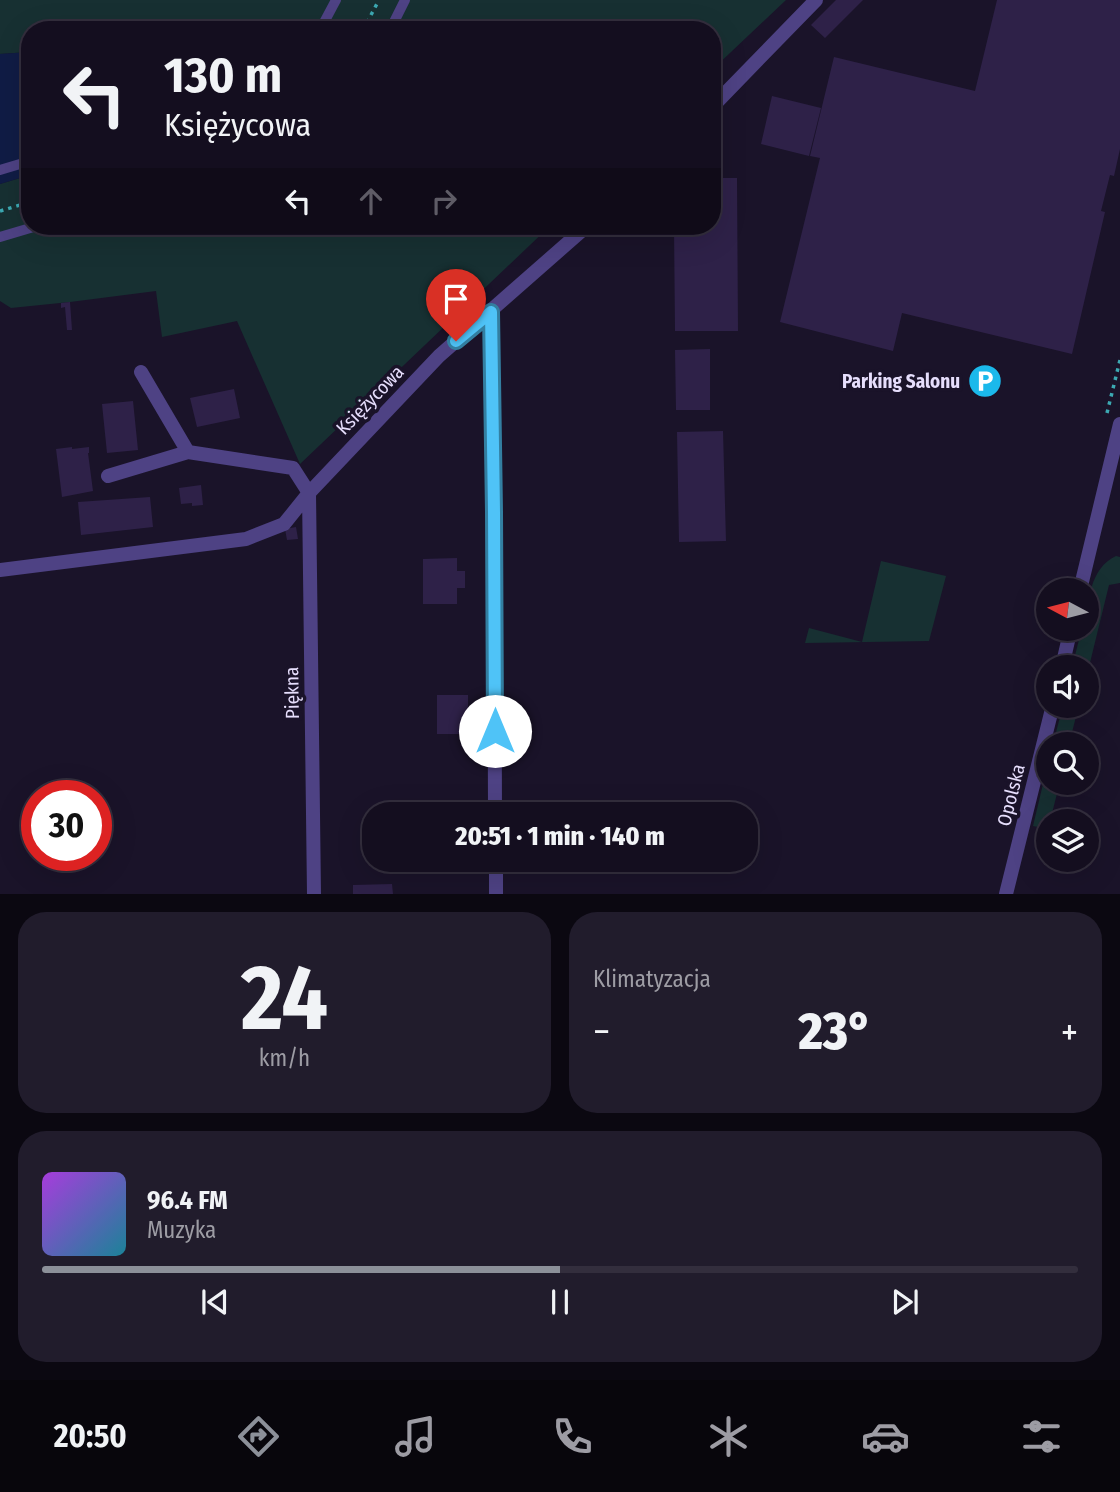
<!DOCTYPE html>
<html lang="pl">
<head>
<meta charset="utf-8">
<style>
	body { margin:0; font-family:"Fira Sans Condensed",sans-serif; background:#211c2c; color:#f1f3f6; height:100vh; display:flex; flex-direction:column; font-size:26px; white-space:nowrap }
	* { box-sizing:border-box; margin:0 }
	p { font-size:23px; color:#9d9ca4 }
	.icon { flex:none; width:38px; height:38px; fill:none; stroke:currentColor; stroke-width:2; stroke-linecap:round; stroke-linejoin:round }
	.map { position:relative; height:894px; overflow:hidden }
	.details { display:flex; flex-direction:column; gap:18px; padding:18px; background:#0b0811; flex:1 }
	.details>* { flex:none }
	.banner { position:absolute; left:21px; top:21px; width:700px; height:214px; border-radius:28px; box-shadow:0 7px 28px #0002,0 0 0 2px #332e3d; background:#140e1f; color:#f1f3f6; overflow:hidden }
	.needle { width:46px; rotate:277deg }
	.fabs { position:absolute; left:1036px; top:578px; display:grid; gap:14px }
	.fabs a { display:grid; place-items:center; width:63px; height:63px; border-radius:50%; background:#140e1f; box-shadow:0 7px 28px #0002,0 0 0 2px #332e3d; font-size:35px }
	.speed { position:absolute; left:21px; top:780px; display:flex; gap:14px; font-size:35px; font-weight:700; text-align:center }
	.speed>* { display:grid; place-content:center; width:91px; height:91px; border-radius:50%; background:#140e1f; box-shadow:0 7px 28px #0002,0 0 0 2px #332e3d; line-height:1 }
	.speed .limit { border:10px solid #d22; background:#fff; color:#111 }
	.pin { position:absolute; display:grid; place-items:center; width:60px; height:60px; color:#fff; margin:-72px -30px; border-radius:50% 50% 50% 0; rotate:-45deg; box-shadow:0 0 7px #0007 }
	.pin .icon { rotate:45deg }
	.me { position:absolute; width:77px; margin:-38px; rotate:0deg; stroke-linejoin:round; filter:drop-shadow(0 0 5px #0008) }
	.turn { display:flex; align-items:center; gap:24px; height:147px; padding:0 28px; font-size:32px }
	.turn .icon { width:91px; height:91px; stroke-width:2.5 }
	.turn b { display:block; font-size:49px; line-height:60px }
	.lanes { display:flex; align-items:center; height:66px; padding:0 28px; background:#0003; justify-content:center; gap:35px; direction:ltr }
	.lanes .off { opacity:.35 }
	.big { font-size:52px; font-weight:800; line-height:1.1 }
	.details .tile { flex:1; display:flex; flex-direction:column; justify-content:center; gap:10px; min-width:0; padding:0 24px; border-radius:28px; background:#211c2c }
	.details .dial { align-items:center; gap:0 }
	.dial b { font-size:91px; line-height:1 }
	.song { display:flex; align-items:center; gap:21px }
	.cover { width:84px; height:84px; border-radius:10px; background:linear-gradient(135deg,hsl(280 70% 55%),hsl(190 70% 35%)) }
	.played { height:7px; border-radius:4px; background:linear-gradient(90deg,#8c9099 50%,#332e3d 50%) }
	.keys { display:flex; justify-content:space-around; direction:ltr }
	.heat { display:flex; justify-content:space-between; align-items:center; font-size:38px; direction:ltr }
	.details .tiles { flex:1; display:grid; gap:18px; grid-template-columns:1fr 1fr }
	.tile:last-child { grid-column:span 2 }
	.trip { position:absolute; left:362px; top:802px; width:396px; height:70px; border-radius:28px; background:#140e1f; box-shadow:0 7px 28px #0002,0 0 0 2px #332e3d; font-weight:800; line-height:70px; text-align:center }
	.dock { display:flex; height:112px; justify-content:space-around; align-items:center; background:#08060c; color:#9d9ca4 }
	.dock .icon { width:49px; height:49px }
	.dock .active { color:#8c9099 }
	.dock b { font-size:32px; color:#f1f3f6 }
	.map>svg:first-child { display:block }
</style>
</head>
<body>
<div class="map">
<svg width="1120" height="894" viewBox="0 0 1120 894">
	<rect width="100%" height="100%" fill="#1a1329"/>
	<path fill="#173032" d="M0 0H786L712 70V30H30V52L0 54Z
		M30 175V226H550L300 464 237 321 162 337 156 291 70 302 11 308 0 301V184Z
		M1116 556 1120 557V583L1109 585 1087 675V667H1072L1082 628H1087C1087 602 1090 568 1116 556Z
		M881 561 946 576 929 641 805 643 809 628 862 642Z
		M1063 705H1079L1069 744H1053Z
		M1048 763V782H1060L1050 821H1048V829L1033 826Z"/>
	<path fill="#101c45" d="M30 52V175L0 184V54Z"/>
	<path fill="#2e2148" d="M836 0H863L825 38 811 25Z
		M997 0H1120V149L1114 176 1110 175 1101 211 1105 212 1072 354 902 313 893 351 780 322 820 158 810 156 834 57 975 91Z
		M772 96 821 108 809 156 761 144Z
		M712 178H737L738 331H675L674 226H712Z
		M70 302 72 330H67L65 307 61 308V303Z
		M710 349V410H676L675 350Z
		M234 389 240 418 197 427 190 398Z
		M133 401 138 450 107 453 102 404Z
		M723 431 726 541 679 542 677 432Z
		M72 447V449L89 447V453H88L93 491 62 497 56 449Z
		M201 485 203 505 192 506V503L181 504 179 488Z
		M150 497 153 527 81 535 78 502Z
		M296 527 298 539 287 540 285 529Z
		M457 558V571H465V588H457V604H423V559Z
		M437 695H468V734H437Z
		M431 859H461V868H431Z
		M392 884 393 894H353V885Z"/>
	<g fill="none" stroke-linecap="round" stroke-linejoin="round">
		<path stroke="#3ca9b2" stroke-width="3.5" stroke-dasharray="3.5 5" stroke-linecap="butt" d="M363 30 379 0
			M0 211 30 202
			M1107 413 1120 360
			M1041 691 1045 675"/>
		<path stroke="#4e4284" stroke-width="10" d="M320 30 336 0
			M390 30 405 0
			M0 170 30 161
			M0 237 37 226"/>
		<path stroke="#4e4284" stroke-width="14" d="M712 107 816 0
			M491 312 494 511 495 814
			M141 372 188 452
			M108 476 188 452 293 468 309 493 314 894
			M0 570 246 539 284 524 309 493 439 356 587 226
			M496 859V894"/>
		<path stroke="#4e4284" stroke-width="14" d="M1080 590 1120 424
			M1062 667 1071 628
			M1006 894 1053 705"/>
	</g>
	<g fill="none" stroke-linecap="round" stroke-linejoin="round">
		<g stroke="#337fa1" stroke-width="18">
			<path id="route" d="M456 341 491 312 494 512 495 731"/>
		</g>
		<use href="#route" stroke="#4fc3f7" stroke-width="12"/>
	</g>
	<defs>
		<g id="parking-disc" transform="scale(1.75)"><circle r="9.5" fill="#1bb9eb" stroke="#1a1329"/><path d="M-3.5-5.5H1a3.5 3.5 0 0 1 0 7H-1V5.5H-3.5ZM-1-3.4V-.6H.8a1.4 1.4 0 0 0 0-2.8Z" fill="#fff"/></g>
	</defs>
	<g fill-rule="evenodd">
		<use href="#parking-disc" x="985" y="381"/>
	</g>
	<g text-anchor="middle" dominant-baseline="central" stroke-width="7" stroke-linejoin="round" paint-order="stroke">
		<g font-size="19" font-weight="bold" fill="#e6defc" stroke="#1a1329" text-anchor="end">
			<text x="960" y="381">Parking Salonu</text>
		</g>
		<g font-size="19" fill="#e6defc" stroke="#1a1329">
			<text transform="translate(370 400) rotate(-46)">Księżycowa</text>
			<text transform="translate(292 693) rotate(-91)">Piękna</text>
			<text transform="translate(1011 795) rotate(-76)">Opolska</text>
		</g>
	</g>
</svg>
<div class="fabs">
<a><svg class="needle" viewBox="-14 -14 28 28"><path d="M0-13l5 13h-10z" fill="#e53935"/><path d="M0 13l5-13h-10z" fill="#9d9ca4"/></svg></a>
<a><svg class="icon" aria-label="sound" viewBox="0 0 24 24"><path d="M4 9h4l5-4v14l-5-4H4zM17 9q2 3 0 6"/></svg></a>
<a><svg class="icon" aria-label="search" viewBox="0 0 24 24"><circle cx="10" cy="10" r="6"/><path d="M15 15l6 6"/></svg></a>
<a><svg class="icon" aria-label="layers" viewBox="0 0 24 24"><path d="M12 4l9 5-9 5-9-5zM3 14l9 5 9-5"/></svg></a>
</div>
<div class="speed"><div class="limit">30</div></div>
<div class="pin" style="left:456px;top:341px;background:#d93025"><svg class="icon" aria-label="arrive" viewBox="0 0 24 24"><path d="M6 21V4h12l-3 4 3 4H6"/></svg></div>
<svg class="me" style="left:495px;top:731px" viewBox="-20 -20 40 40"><circle r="19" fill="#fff"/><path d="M0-13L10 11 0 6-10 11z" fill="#4fc3f7"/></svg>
<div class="trip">20:51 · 1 min · 140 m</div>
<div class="banner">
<div class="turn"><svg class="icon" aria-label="left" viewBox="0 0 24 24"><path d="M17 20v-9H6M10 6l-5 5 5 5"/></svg><div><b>130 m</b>Księżycowa</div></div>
<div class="lanes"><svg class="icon" aria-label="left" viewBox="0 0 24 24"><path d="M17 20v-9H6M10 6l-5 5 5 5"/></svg><svg class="icon off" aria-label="ahead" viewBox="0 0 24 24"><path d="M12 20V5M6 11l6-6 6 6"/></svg><svg class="icon off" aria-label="right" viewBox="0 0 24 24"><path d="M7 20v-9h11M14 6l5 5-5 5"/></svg></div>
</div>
</div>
<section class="details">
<div class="tiles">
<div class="tile dial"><b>24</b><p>km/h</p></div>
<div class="tile"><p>Klimatyzacja</p>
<div class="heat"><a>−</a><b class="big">23°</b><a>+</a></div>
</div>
<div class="tile">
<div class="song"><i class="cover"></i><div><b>96.4 FM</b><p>Muzyka</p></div></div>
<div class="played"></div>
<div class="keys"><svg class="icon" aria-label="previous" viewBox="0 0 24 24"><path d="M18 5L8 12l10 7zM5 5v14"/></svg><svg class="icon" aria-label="pause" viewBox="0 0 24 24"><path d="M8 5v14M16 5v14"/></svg><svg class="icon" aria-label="next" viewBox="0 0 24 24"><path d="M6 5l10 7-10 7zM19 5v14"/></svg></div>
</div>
</div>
</section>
<nav class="dock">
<b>20:50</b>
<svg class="icon active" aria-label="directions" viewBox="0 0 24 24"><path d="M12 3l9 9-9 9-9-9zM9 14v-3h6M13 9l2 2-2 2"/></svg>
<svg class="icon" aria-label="music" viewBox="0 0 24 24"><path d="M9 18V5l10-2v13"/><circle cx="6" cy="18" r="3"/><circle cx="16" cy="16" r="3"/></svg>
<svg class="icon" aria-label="phone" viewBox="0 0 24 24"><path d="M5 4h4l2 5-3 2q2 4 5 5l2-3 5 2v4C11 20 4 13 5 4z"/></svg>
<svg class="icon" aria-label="climate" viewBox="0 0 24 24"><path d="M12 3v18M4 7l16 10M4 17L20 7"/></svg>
<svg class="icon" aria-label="car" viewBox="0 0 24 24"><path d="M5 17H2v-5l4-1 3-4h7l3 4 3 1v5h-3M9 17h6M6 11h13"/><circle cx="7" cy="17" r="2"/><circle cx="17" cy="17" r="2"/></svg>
<svg class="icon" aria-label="filters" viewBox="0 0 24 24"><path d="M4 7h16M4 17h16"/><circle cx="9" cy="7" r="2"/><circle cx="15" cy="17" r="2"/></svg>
</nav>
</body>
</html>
